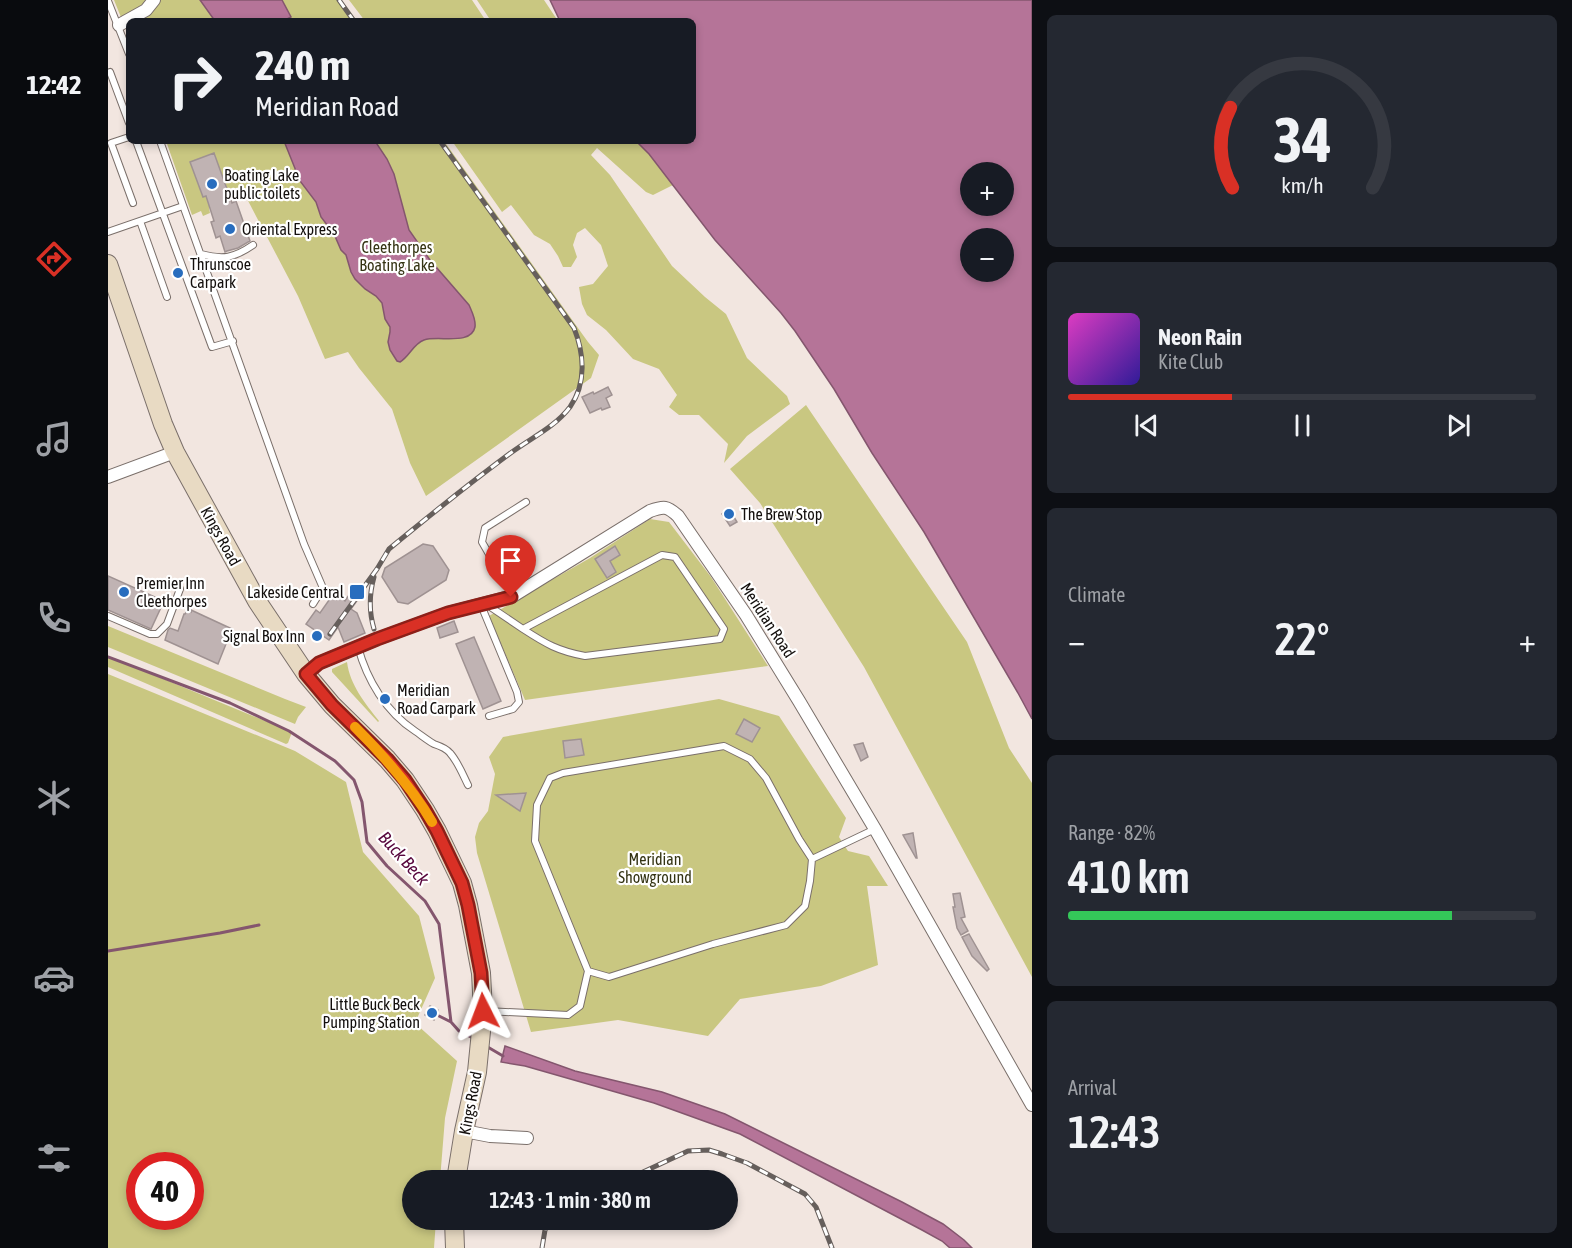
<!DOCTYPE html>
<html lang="en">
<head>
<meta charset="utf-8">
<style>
	body { margin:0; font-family:"Asap Condensed",sans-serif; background:#242831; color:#f1f3f6; height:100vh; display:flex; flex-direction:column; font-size:22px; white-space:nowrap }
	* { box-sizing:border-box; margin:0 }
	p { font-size:20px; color:#9ea1a6 }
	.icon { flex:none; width:33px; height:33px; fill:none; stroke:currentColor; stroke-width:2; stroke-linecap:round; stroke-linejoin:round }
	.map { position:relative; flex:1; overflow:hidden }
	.details { display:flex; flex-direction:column; gap:15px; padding:15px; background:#0d0f14; width:540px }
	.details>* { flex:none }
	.guide { position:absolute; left:18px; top:18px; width:570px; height:126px; border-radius:9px; box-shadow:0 3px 9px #0003; background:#171b24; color:#f1f3f6; overflow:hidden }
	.tools { position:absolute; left:852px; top:162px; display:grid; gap:12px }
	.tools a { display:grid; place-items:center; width:54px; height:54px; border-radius:50%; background:#171b24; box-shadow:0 3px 9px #0003; font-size:30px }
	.speed { position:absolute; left:18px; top:1152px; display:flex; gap:12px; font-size:30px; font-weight:700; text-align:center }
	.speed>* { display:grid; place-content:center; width:78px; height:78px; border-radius:50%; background:#171b24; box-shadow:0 3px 9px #0003; line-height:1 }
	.speed .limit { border:9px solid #d22; background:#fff; color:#111 }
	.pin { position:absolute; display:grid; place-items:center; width:51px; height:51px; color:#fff; margin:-62px -26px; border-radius:50% 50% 50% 0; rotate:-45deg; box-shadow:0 0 6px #0007 }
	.pin .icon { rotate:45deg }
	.me { position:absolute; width:66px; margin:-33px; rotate:357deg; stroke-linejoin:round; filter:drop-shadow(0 0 4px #0008) }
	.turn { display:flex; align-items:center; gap:21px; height:126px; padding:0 30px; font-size:27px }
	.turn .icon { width:78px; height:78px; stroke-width:2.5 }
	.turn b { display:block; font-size:42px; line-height:51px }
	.big { font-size:45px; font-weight:600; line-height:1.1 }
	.details .card { flex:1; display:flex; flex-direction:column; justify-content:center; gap:9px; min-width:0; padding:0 21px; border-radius:9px; background:#242831 }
	.details .dial { align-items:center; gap:0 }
	.dial svg { height:156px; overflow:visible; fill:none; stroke:#363941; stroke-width:7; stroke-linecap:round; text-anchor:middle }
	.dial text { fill:#f1f3f6; stroke:none }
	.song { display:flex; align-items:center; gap:18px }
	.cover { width:72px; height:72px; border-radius:9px; background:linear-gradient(135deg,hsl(310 70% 55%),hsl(250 70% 35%)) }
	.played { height:6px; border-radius:3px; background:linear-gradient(90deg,#d93025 35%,#363941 35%) }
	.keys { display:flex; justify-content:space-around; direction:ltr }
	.heat { display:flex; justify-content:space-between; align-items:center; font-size:33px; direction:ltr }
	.charge { height:9px; border-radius:4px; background:linear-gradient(90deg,#34c759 82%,#363941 0) }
	.trip { position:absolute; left:294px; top:1170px; width:336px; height:60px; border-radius:30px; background:#171b24; box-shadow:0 3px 9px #0003; font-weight:600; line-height:60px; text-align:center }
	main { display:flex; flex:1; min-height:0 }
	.dock { display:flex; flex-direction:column; width:108px; justify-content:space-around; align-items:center; background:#090b0e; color:#9ea1a6 }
	.dock .icon { width:42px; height:42px }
	.dock .current { color:#d93025 }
	.dock b { font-size:27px; color:#f1f3f6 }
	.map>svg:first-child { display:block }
</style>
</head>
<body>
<main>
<nav class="dock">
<b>12:42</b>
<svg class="icon current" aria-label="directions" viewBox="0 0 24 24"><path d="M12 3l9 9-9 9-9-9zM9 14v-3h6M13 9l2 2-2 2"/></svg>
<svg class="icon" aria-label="music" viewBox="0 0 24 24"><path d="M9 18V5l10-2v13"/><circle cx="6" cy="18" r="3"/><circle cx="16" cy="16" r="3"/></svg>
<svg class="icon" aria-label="phone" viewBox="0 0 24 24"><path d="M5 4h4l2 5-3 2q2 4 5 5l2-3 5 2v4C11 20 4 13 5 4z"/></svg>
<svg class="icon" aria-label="climate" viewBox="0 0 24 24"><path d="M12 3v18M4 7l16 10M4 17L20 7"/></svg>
<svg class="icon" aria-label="car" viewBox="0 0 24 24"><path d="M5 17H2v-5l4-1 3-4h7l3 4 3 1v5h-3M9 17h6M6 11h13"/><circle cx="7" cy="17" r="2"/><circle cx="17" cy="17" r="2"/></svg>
<svg class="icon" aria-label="filters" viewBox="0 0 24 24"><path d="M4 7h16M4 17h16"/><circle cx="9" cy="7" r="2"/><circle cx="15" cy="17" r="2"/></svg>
</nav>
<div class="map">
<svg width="924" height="1248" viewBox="0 0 924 1248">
	<rect width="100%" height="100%" fill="#f2e6e0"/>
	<path fill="#c9c781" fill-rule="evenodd" d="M6 0H233L249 21H21V37Z
		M241 0H364L378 21H257Z
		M369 0H436L450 21H383Z
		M58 141H336L480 342 491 355 483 378 318 496 302 463 284 409 251 368 240 352 217 359 190 296 137 195 101 208 102 213 95 216 93 211 84 215Z
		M344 141H538L571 182 545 195 538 192 489 148 483 155 502 175 564 266 597 297 618 314 639 358 679 396 682 404 639 436 616 463 620 444 591 415H571L561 407 569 395 551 369 525 359 498 330 479 315 474 304 471 287 485 284 500 266 493 245 477 228 469 233 465 245 469 257 463 267H455L450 256 442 244 426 235 403 205 394 212Z
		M698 405 859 642 901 748 924 783V977L756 667 652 503 622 469Z
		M542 519 561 522 603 577 660 666 417 700 381 616 482 558Z
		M0 626 177 699 198 707 190 717 187 724 0 647Z
		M0 656 184 732 180 743 178 744 0 667Z
		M239 662C242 685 257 703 271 721L270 722 224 672V669Z
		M0 674 187 751 238 782 255 852 311 916 327 978 307 1023 349 1061 337 1118 332 1180H304V1220H328L326 1248H0ZM32 1166H82V1216H32Z
		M611 699 671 716 738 818 731 837 740 851 761 856 780 886H759L770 965 713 986 632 999 600 1036 510 1020 423 1032 369 853 367 837 371 823 380 811 387 774 381 757 395 737Z"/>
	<path fill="#b57498" stroke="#84566e" stroke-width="1.5" fill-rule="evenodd" d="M92 0H174L183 17 175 21H107Z
		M442 0H924V719L910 693 816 532 764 453 726 389 687 331 673 313 607 240 541 154 528 141H585V21H452ZM862 172H896V206H862ZM896 238V272H862V238Z
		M176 141H267L279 159 286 174 301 230 322 260 361 305C364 312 368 319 367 327 363 346 330 335 316 340 305 344 302 356 292 362L289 361 282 350 280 342 282 332V327L277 319 274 303 268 296 257 289 247 279 243 272 238 255 233 250 226 234 213 217 208 202 192 181Z
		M397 1046 467 1071 554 1092 617 1114 794 1202 835 1224 856 1240 864 1248H842L834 1241 814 1230 632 1134 546 1103 417 1066 393 1062Z"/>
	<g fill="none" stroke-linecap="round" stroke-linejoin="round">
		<path stroke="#84566e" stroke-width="3" d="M0 657 122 703 181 731 227 761 246 780 254 802 259 842 279 866 317 901 331 924 343 1022 351 1031 365 1038
			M0 951 112 933 151 925
			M331 1016 343 1022
			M378 1046 395 1056"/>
	</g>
	<path fill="#c0b3b3" stroke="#9f9292" stroke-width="1.5" d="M106 153 124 203 128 201 142 241 130 248 119 251 117 252 112 236 108 238 103 222 106 221 98 196 95 197 82 162Z
		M500 387 504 395 498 398 502 407 494 410 493 408 482 413 474 397 485 392 486 394Z
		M621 509 629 522 622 526 614 514Z
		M315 544 325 546 341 570 338 580 300 604 290 602 274 577 277 568Z
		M507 546 512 555 502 561 508 572 499 578 487 559Z
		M0 576 56 601 43 629 0 610Z
		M243 592 251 598 243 609 249 613 257 633 236 642 230 627 221 640 198 624 208 610 212 613 226 593 237 601Z
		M79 610 83 612V610L124 629 110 664 57 640 60 630 62 628 70 631 76 614H77Z
		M346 621 350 632 332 638 329 628Z
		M366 637 393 701 375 709 348 644Z
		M636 719 652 728 644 742 628 734Z
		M473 739 476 755 457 758 455 741Z
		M755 743 760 757 753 761 746 745Z
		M418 793 412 811 388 795Z
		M805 833 809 858H808L795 835Z
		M852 893 857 917 853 918 860 931 853 935 849 928 845 907H847L845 894Z
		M861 934 881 969 879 971 864 956 854 937Z
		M322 1006 330 1010 326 1020 317 1015Z"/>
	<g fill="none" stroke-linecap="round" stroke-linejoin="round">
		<g stroke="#7a6f6a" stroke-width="8">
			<path id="lane" d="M0 1 21 54
				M2 72 21 123
				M21 137 3 143 25 203
				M28 141 104 347 125 341
				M52 141 196 544 215 588 205 604
				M32 221 59 297
				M0 232 75 206
				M93 254C115 260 126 258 145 245
				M405 596 374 542 377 528 418 502
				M378 604 415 629 554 555 567 557 616 629 612 639 477 656C450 651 438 644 415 629
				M373 605 409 692 411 702 405 709 381 716
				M0 616 42 634H49L59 624 72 589
				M250 647C259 680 278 712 307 731 313 735 319 740 326 744 332 746 338 748 342 753 350 762 355 775 360 785
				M704 859 767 829
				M378 1011 460 1015 472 1006 480 971 501 977 605 944 678 925 697 906 702 881 704 859 691 839 658 778 642 759 616 746 455 773 442 778 429 805 427 841 480 971"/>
		</g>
		<g stroke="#7a6f6a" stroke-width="14">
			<path id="street" d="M11 25 38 10 46 0
				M0 477 67 452
				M198 674 211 663 269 639 340 613 405 596 542 511C556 506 559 506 570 516L638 615 691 701 767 829 924 1105
				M356 1131 382 1136 419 1138"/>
		</g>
		<g stroke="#7a6f6a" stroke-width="20">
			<path id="secondary" d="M0 264 55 424 67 452 149 601 198 674 224 705 279 759 297 780 317 810 329 831 354 883 360 905 373 973 375 1011 369 1072 356 1131 348 1180
				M346 1220 347 1248"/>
		</g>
		<use href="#lane" stroke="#fff" stroke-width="6"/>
		<use href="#street" stroke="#fff" stroke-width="12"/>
		<use href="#secondary" stroke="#e8dac3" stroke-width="18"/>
		<g stroke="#665f5c" stroke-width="5">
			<path id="rail" d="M231 0 246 21
				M266 629C261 612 261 595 266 577
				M222 634 269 569 281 549C321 516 362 483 404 452 423 438 447 427 462 407 479 383 476 353 466 328L332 141
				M518 1180 580 1151 601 1150 614 1154 639 1163 697 1194 708 1207 724 1248
				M434 1248 437 1230 443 1220"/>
		</g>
		<use href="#rail" stroke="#fff" stroke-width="3" stroke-dasharray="9" stroke-linecap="butt"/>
	</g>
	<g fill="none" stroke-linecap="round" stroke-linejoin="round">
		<g stroke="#8d1f18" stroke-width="15">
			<path id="route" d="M375 1011 373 973 360 905 354 883 329 831 317 810 297 780 279 759 224 705 198 674 211 663 269 639 340 613 403 597"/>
		</g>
		<use href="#route" stroke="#d93025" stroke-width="10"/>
		<path stroke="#f59e0b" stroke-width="10" d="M247 727C276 756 303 786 324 822"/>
	</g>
	<g fill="#286dbe" stroke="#fff" stroke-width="2">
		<circle cx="104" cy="184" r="6"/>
		<circle cx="122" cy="229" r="6"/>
		<circle cx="70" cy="273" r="6"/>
		<circle cx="621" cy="514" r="6"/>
		<circle cx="16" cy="592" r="6"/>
		<rect x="241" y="584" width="16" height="16" rx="3"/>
		<circle cx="209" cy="636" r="6"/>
		<circle cx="277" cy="699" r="6"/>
		<circle cx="324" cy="1013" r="6"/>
	</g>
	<g text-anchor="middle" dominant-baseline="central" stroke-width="4.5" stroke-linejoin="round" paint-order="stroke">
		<g font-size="16" fill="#130f0d" stroke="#fff" text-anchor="start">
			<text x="116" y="175">Boating Lake<tspan x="116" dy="18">public toilets</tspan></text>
			<text x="134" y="229">Oriental Express</text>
			<text x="82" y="264">Thrunscoe<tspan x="82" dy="18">Carpark</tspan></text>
			<text x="633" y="514">The Brew Stop</text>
			<text x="28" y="583">Premier Inn<tspan x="28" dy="18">Cleethorpes</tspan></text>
			<text x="236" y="592" text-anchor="end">Lakeside Central</text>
			<text x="197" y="636" text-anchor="end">Signal Box Inn</text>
			<text x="289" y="690">Meridian<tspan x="289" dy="18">Road Carpark</tspan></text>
			<text x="312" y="1004" text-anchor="end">Little Buck Beck<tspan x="312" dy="18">Pumping Station</tspan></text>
		</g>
		<g font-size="16" fill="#343313" stroke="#fff">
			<text x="289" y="247">Cleethorpes<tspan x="289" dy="18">Boating Lake</tspan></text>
			<text x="547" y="859">Meridian<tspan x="547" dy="18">Showground</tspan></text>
		</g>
		<g font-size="16" fill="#130f0d" stroke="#fff">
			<text transform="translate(113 536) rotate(61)">Kings Road</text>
			<text transform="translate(660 620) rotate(57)">Meridian Road</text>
			<text transform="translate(362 1103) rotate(-79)">Kings Road</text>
		</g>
		<g font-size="18" font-style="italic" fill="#57063d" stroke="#fff">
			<text transform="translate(296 858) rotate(48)">Buck Beck</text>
		</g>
	</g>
</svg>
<div class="tools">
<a>+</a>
<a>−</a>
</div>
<div class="speed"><div class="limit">40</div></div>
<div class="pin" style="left:403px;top:597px;background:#d93025"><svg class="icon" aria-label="arrive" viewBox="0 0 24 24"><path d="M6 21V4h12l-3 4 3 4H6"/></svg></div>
<svg class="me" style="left:375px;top:1011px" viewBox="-20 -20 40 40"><path d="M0-17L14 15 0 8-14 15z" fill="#d93025" stroke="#fff" stroke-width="4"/></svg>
<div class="trip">12:43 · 1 min · 380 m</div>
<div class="guide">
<div class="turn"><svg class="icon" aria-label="right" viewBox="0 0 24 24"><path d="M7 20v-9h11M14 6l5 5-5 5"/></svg><div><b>240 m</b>Meridian Road</div></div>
</div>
</div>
<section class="details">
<div class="card dial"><svg viewBox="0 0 100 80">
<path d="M14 69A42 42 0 1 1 86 69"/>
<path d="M14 69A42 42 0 0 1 13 28" stroke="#d93025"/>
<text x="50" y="56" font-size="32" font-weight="700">34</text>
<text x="50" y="72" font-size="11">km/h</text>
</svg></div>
<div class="card">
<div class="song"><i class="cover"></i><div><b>Neon Rain</b><p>Kite Club</p></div></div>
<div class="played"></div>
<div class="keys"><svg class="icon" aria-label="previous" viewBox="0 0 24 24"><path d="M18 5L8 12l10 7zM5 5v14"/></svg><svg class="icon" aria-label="pause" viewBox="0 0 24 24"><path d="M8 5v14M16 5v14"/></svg><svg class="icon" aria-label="next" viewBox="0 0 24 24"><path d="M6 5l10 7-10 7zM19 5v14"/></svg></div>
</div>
<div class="card"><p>Climate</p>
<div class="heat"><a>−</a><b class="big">22°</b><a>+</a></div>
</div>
<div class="card"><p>Range · 82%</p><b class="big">410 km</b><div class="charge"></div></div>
<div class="card"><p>Arrival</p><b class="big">12:43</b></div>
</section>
</main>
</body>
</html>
